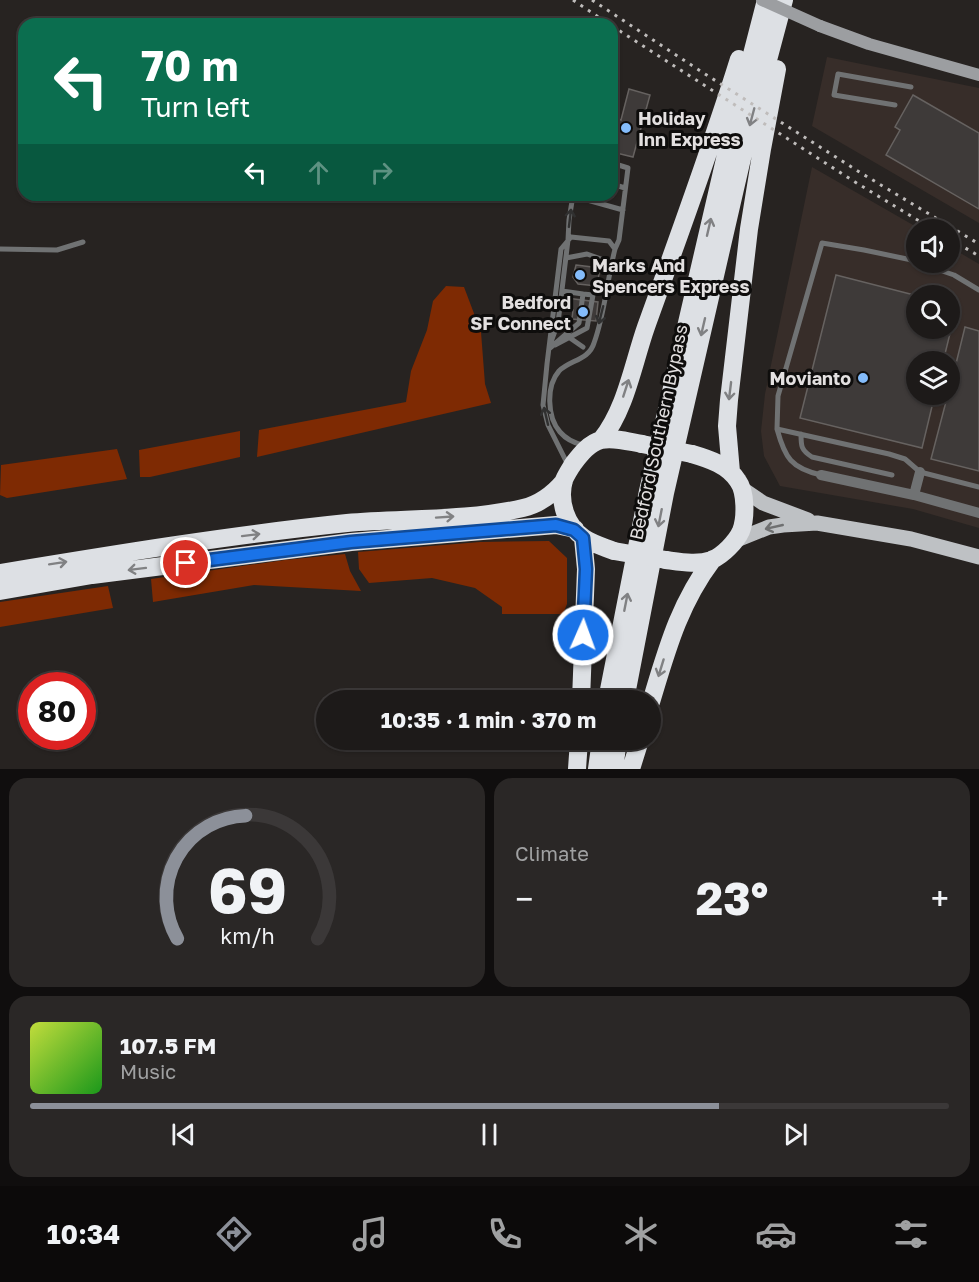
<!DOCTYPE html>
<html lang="en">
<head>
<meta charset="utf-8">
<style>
	body { margin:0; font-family:"Golos Text",sans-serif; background:#2a2726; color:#f1f3f6; height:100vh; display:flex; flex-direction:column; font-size:22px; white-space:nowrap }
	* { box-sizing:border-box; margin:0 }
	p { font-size:20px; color:#a0a1a2 }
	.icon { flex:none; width:33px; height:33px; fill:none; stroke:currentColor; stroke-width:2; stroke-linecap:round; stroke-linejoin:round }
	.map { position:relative; height:769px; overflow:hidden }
	.details { display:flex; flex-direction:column; gap:9px; padding:9px; background:#100e0e; flex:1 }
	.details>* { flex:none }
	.top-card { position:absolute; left:18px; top:18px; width:600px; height:183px; border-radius:18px; box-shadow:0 2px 4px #0004,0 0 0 2px #3b3838; background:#0b6e4f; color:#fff; overflow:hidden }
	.buttons { position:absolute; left:906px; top:219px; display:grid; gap:12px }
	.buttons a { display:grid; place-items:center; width:54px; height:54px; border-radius:50%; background:#1d1a19; box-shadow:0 2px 4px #0004,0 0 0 2px #3b3838; font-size:30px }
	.speed { position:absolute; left:18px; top:672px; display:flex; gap:12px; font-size:30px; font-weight:700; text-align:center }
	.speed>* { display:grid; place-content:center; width:78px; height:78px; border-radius:50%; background:#1d1a19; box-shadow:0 2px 4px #0004,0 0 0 2px #3b3838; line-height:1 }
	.speed .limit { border:9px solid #d22; background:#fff; color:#111 }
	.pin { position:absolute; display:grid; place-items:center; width:51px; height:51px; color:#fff; margin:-26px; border:3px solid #fff; border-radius:50%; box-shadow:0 2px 6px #0007 }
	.me { position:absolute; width:66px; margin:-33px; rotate:2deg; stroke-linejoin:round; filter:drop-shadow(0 0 4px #0008) }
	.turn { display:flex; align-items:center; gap:21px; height:126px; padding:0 24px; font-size:27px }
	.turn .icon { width:78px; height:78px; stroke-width:2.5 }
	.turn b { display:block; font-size:42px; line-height:51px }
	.lanes { display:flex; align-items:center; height:57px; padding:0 24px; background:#0003; justify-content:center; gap:30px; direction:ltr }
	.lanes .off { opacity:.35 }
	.big { font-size:45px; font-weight:700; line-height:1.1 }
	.details .widget { flex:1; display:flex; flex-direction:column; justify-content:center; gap:9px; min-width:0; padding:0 21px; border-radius:18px; background:#2a2726 }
	.details .dial { align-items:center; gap:0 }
	.dial svg { height:156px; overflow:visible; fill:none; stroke:#3b3838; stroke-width:7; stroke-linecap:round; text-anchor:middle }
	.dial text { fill:#f1f3f6; stroke:none }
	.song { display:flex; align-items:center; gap:18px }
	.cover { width:72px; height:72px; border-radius:9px; background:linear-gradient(135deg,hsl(70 70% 55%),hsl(120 70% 35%)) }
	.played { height:6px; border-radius:3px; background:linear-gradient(90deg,#8c9099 75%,#3b3838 75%) }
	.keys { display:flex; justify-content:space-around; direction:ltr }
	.heat { display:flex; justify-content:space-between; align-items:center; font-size:33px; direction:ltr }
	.details .tiles { flex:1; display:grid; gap:9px; grid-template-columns:1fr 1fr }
	.widget:last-child { grid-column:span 2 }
	.trip { position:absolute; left:316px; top:690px; width:345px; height:60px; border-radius:30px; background:#1d1a19; box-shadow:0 2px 4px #0004,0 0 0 2px #3b3838; font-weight:700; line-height:60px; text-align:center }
	.menu { display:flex; height:96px; justify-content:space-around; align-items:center; background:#0c0a0a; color:#a0a1a2 }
	.menu .icon { width:42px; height:42px }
	.menu .current { color:#8c9099 }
	.menu b { font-size:27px; color:#f1f3f6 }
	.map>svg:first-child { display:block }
</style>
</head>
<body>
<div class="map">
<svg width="979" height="769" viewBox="0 0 979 769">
	<rect width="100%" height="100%" fill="#272321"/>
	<path fill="#372d29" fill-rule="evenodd" d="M827 57 979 88V223L812 126Z
		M812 167 920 229 916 230V262H950V247L979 264V528L913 509 780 486 764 456 761 431 765 394ZM916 296H950V328H916ZM916 362H950V394H916Z"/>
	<path fill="#7e2a03" d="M446 286 464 287 481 332 485 384 491 403 257 457 259 430 406 402 411 371 427 330 433 301Z
		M240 431V457L150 477H140L139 450Z
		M117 449 127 479 7 498 0 495 1 465Z
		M549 541 567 558V604L563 614H502V607L475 588 432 578 369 583 359 569 358 552 480 542Z
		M345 554 350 571 361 591 254 585 153 602 151 579 285 560Z
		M108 586 113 608 0 627V602Z"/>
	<path fill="#3e3a39" stroke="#666260" stroke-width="1.5" d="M629 89 650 95 633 157 612 152V117L621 120Z
		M913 95 979 133V209L886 155 900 130 895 127Z
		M576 265 600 268 597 286 578 284 573 277Z
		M836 275 918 296H916V328H950V303L957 305 943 362H916V394H935L922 448 800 418Z
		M558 297 598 302 596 321 572 319 573 310 556 309Z
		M965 327 979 331V471L931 459 948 394H950V388Z"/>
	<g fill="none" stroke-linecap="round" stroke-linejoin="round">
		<path stroke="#707273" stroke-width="5" d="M895 105 834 95 838 74 911 87
			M612 163 628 168 619 240 615 249
			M612 184 625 188
			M573 196 623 210
			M0 249 57 250 83 242
			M566 258 587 254 612 263
			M979 290 954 275 907 259 864 250 822 243 778 396 777 429 889 454 905 459 920 472 979 487
			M570 338 583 347
			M551 342 558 323 568 240 569 220 573 195
			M555 345 587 328 593 295 583 294
			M550 348 579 323 583 294 562 291
			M777 429C785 458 791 468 821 475
			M801 434C801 446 801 450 812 457L892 475
			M568 465 548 425 543 405 547 364 561 249 571 237 609 241 615 249C607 280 605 313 594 343 589 360 570 360 559 371 546 386 547 417 560 432 566 439 574 443 583 445"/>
		<path stroke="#707273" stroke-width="10" d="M821 475 914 495 979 513
			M914 495 920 472"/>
		<path stroke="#9c9ea1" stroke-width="12" d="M820 26 869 44 979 75"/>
		<path stroke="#bec1c4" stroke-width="15" d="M741 488 763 503 808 520
			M734 541 769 527 783 525 817 523 911 539 979 557"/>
		<path stroke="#dde0e4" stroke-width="18" d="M601 440C626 409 633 364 646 327 678 238 711 149 739 59
			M731 472 727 426 729 400 749 229 762 149 777 69
			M614 551C604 547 593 544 584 538 566 526 558 501 564 480 566 475 570 469 573 464 580 455 589 443 601 440 614 437 630 442 642 444
			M666 560C681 562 697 565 712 560 723 555 736 542 741 531 746 518 746 492 738 481 728 465 709 459 692 454
			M0 573C115 554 231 535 347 523 405 518 466 521 523 508 540 504 553 494 564 481
			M0 591 92 575 351 542 556 525 575 529
			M581 700 586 569 583 538
			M607 700 648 491 725 159 766 0
			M625 700 665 493 743 154 784 0
			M651 702C667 649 679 604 713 559
			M577 769 579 740
			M597 769 601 740
			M614 769 618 740
			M631 769 640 740"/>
		<path stroke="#bfbcbb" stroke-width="3" stroke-dasharray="3 6" stroke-linecap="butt" d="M573 0 609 24
			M592 0 705 74 861 173 979 244
			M612 26 855 182 934 230
			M950 239 979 256"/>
		<path stroke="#9c9ea1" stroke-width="12" d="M762 0 820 26"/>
		<path stroke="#dde0e4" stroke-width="18" d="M642 444 692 454
			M614 551 666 560"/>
	</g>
	<defs><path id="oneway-shaft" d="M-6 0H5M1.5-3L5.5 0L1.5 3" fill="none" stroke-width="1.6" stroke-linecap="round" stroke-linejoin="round" transform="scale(1.5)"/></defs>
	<g stroke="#808183">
		<use href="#oneway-shaft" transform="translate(752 117) rotate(105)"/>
		<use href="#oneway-shaft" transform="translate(709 227) rotate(-77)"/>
		<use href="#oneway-shaft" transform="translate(703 327) rotate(103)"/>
		<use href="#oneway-shaft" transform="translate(626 388) rotate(-72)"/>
		<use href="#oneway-shaft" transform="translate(730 391) rotate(97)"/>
		<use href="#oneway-shaft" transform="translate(445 517) rotate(-4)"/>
		<use href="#oneway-shaft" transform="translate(660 518) rotate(101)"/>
		<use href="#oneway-shaft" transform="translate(251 535) rotate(-7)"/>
		<use href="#oneway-shaft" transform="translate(58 563) rotate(-9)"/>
		<use href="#oneway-shaft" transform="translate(137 569) rotate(173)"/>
		<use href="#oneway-shaft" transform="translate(626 602) rotate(-79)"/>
		<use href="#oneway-shaft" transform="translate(661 668) rotate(107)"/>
	</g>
	<g stroke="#303030">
		<use href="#oneway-shaft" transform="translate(570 218) rotate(-83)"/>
		<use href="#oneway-shaft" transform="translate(601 315) rotate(104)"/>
		<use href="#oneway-shaft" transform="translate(546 416) rotate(-103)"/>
	</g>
	<use stroke="#6f7071" href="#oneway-shaft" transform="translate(774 527) rotate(167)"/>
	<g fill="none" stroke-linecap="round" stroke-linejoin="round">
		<g stroke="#114b97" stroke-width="15">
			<path id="route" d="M186 563 351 542 556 525 574 530 583 538 586 569 583 635"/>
		</g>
		<use href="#route" stroke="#1a73e8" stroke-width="10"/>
	</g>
	<g fill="#84bcfb" stroke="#0e0d0c" stroke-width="2">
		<circle cx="626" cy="128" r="6"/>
		<circle cx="580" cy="275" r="6"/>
		<circle cx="583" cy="312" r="6"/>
		<circle cx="863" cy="378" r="6"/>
	</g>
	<g text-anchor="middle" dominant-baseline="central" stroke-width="6" stroke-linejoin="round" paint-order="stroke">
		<g font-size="18" font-weight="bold" fill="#e3e0e0" stroke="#0e0d0c" text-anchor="start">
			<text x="638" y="118">Holiday<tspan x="638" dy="21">Inn Express</tspan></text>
			<text x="592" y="265">Marks And<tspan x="592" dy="21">Spencers Express</tspan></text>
			<text x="571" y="302" text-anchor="end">Bedford<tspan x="571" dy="21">SF Connect</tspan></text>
			<text x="851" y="378" text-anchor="end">Movianto</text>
		</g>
		<g font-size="18" fill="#e3e0e0" stroke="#0e0d0c">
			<text transform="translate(658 432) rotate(-78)">Bedford Southern Bypass</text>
		</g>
	</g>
</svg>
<div class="buttons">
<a><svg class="icon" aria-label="sound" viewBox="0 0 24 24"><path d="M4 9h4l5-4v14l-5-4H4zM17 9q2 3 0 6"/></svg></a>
<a><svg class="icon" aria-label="search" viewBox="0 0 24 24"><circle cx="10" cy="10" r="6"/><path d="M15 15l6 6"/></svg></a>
<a><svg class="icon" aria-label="layers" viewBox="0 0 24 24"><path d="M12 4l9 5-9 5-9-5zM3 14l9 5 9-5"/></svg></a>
</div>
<div class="speed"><div class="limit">80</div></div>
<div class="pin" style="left:186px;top:563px;background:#d93025"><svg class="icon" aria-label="arrive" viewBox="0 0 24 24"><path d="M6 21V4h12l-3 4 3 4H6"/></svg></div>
<svg class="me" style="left:583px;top:635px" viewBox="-20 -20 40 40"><circle r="17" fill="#1a73e8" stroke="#fff" stroke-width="3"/><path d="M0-11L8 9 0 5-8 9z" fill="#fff"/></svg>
<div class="trip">10:35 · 1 min · 370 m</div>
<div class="top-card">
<div class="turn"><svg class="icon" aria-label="left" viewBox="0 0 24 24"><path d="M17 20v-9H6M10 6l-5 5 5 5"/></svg><div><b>70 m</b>Turn left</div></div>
<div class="lanes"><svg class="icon" aria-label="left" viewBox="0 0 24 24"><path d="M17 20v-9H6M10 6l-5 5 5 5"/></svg><svg class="icon off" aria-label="ahead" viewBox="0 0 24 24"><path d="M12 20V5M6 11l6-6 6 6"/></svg><svg class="icon off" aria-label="right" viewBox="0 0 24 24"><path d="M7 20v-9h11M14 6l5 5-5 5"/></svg></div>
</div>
</div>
<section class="details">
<div class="tiles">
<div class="widget dial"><svg viewBox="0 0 100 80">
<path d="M14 69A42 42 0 1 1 86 69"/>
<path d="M14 69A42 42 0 0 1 49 6" stroke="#8c9099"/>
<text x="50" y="56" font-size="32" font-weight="700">69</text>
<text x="50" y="72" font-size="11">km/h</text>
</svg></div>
<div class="widget"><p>Climate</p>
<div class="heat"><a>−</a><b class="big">23°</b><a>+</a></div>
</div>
<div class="widget">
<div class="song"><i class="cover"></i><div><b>107.5 FM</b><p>Music</p></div></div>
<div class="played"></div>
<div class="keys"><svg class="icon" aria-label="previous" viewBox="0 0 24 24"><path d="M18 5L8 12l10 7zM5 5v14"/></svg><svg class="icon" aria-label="pause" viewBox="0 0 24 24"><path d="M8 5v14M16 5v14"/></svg><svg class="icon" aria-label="next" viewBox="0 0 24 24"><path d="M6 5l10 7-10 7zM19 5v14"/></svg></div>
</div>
</div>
</section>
<nav class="menu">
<b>10:34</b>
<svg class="icon current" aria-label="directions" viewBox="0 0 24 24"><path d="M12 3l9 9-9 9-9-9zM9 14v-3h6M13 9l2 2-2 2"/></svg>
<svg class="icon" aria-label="music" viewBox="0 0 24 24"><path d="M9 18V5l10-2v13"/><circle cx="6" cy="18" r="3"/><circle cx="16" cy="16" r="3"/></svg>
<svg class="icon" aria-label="phone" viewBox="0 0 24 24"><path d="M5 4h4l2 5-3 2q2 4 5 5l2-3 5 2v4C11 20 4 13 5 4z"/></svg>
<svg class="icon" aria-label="climate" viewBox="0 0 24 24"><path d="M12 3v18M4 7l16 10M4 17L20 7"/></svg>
<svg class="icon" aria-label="car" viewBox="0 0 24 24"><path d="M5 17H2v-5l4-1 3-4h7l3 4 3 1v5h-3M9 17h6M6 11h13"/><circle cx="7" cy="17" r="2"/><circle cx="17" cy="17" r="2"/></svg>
<svg class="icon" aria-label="filters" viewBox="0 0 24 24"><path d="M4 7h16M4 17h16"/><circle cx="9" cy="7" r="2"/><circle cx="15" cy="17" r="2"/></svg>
</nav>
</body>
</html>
